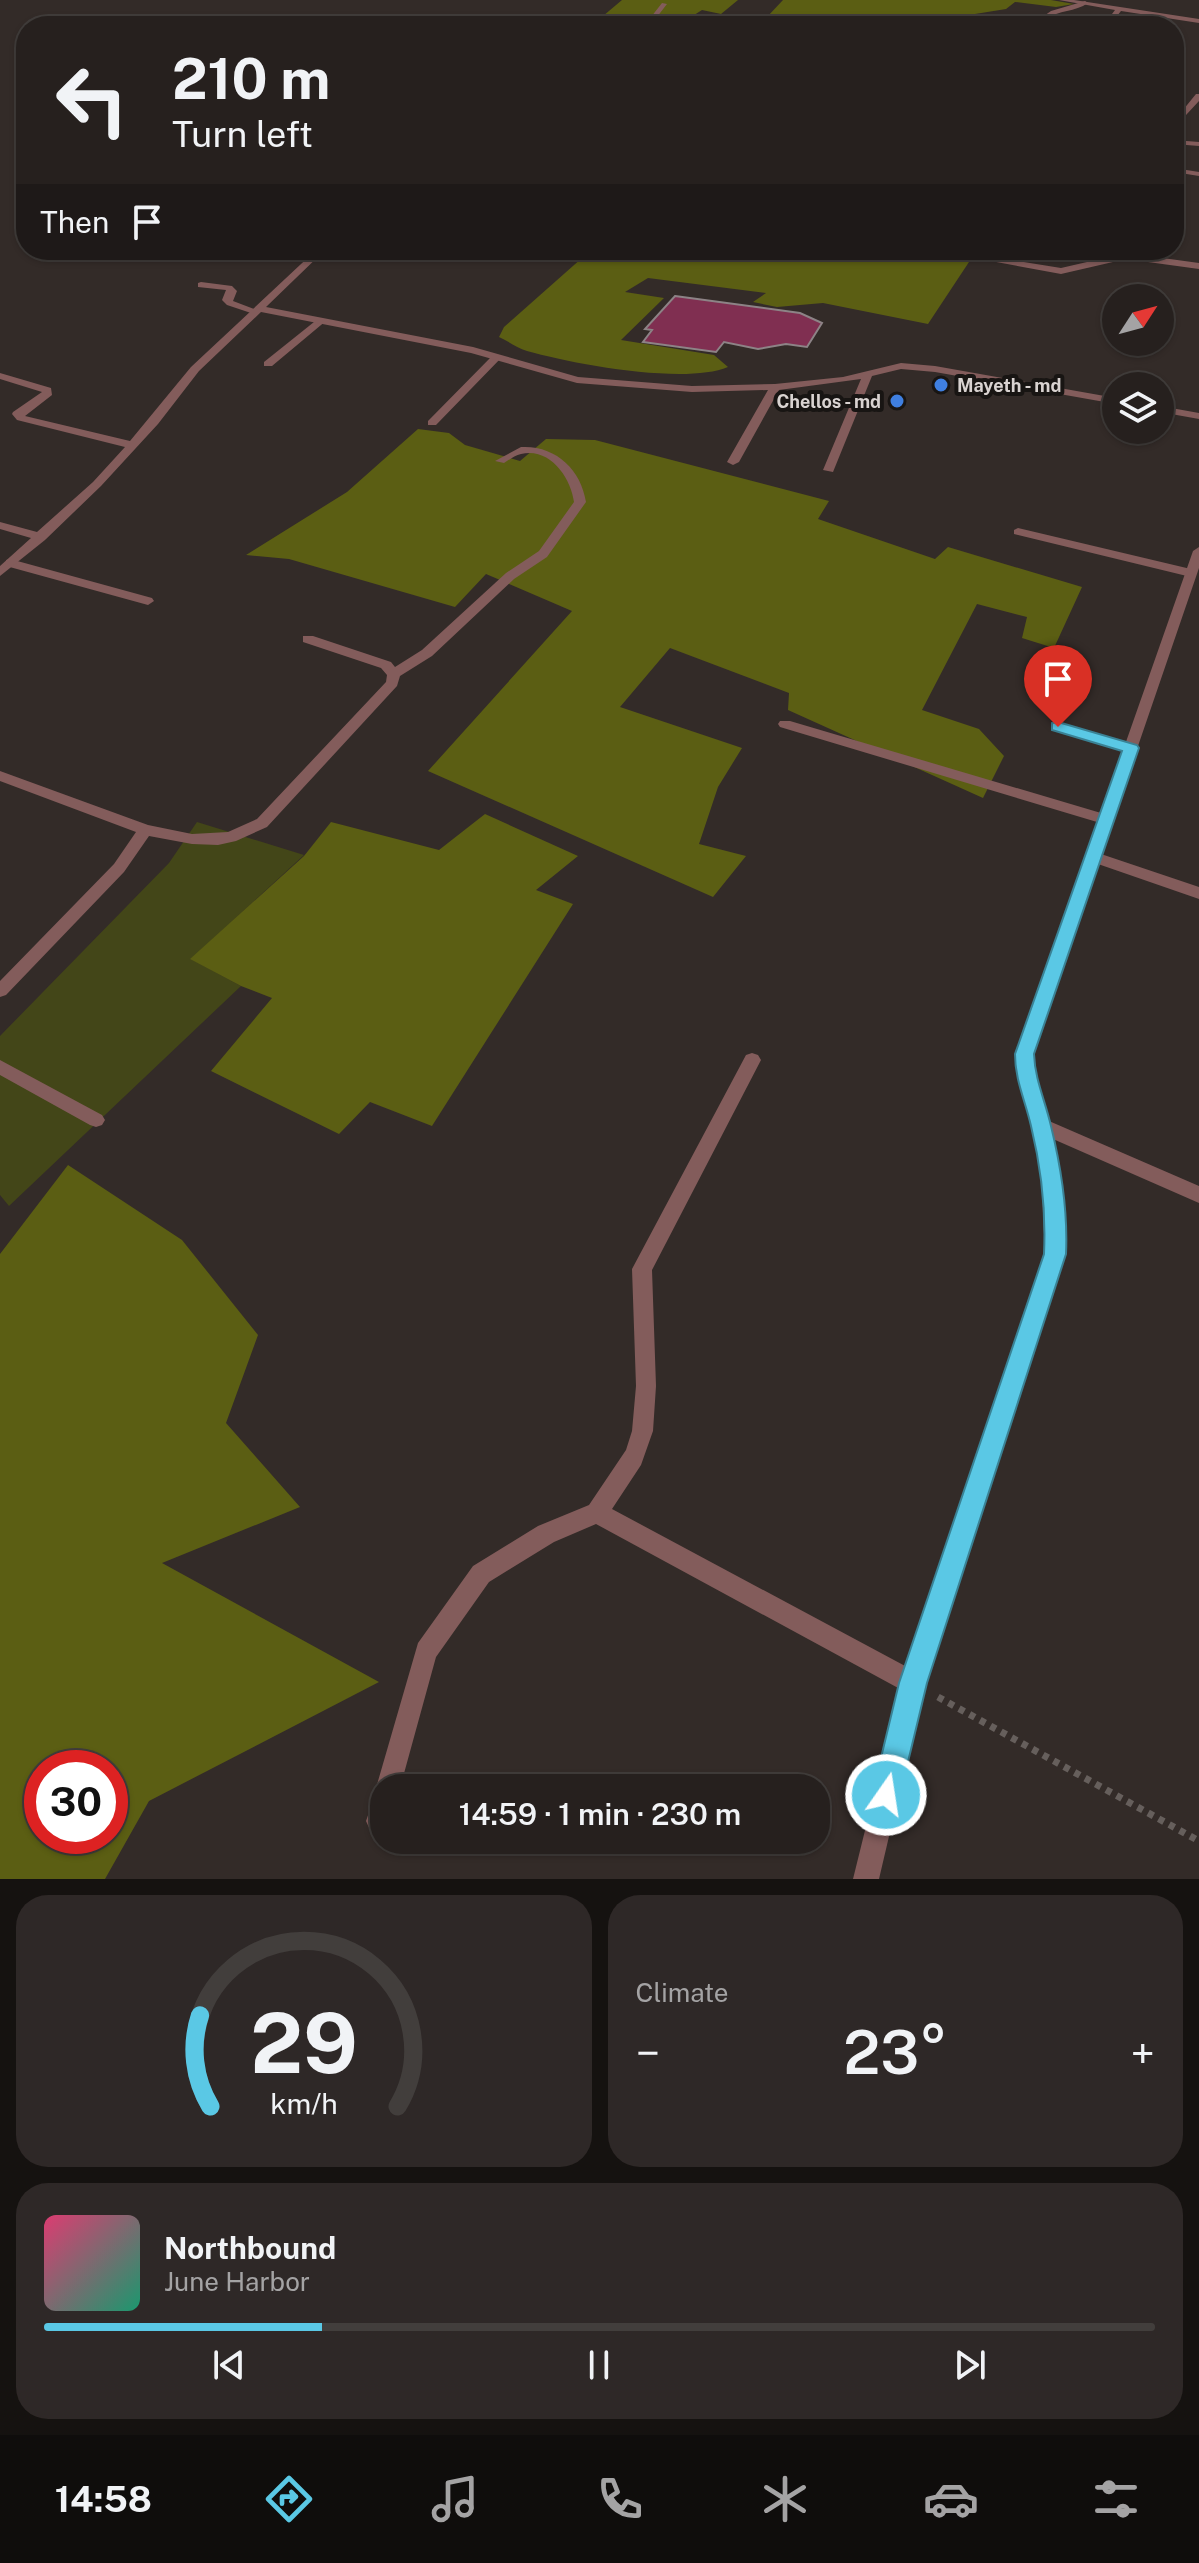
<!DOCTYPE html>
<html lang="en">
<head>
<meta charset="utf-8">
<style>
	body { margin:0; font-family:"Public Sans",sans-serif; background:#2e2827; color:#f1f3f6; height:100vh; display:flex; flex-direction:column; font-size:30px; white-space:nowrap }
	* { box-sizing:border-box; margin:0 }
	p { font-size:26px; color:#a4a3a4 }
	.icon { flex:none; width:44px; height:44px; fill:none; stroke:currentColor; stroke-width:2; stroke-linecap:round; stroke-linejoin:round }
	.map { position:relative; height:1879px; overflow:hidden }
	.side { display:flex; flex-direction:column; gap:16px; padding:16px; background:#151210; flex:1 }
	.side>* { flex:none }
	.hud { position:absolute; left:16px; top:16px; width:1168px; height:244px; border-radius:32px; box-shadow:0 2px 6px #0004,0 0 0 2px #423e3c; background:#26201e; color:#f1f3f6; overflow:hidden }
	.needle { width:52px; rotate:54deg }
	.controls { position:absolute; left:1102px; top:284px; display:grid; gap:16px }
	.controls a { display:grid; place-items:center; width:72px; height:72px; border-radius:50%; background:#26201e; box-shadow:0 2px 6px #0004,0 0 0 2px #423e3c; font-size:40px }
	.speed { position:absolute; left:24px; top:1750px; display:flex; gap:16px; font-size:40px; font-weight:700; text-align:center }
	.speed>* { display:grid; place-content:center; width:104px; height:104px; border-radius:50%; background:#26201e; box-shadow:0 2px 6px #0004,0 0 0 2px #423e3c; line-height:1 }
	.speed .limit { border:12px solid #d22; background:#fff; color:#111 }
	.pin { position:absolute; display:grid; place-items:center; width:68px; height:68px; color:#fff; margin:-82px -34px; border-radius:50% 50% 50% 0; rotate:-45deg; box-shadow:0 0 8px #0007 }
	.pin .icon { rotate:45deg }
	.me { position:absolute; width:88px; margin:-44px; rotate:13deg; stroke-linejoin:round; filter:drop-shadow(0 0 6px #0008) }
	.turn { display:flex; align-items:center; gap:28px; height:168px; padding:0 24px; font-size:36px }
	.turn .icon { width:104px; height:104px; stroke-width:2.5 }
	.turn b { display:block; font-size:56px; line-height:68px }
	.then { display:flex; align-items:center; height:76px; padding:0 24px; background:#0003; gap:16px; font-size:30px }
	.big { font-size:60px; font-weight:600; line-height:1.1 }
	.side .card { flex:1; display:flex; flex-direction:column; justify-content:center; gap:12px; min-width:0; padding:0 28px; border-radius:32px; background:#2e2827 }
	.side .dial { align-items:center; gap:0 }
	.dial svg { height:208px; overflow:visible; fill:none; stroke:#423e3c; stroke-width:7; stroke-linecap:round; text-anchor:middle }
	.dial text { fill:#f1f3f6; stroke:none }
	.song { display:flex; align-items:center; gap:24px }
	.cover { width:96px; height:96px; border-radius:12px; background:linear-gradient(135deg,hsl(340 70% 55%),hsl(160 70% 35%)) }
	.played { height:8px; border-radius:4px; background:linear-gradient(90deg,#5ac8e5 25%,#423e3c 25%) }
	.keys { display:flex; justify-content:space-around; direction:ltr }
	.heat { display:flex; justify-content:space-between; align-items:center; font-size:44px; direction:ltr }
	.side .tiles { flex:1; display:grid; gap:16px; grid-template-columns:1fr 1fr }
	.card:last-child { grid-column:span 2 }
	.trip { position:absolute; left:370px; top:1774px; width:460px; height:80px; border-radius:32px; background:#26201e; box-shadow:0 2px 6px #0004,0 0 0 2px #423e3c; font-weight:600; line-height:80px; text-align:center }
	.tabs { display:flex; height:128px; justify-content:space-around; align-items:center; background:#0f0d0c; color:#a4a3a4 }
	.tabs .icon { width:56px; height:56px }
	.tabs .current { color:#5ac8e5 }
	.tabs b { font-size:36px; color:#f1f3f6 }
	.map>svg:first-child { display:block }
</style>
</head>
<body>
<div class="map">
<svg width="1199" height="1879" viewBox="0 0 1199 1879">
	<rect width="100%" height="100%" fill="#332b28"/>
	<path fill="#434618" d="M197 822 304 855 191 959 241 986 9 1206 0 1195V1036L169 863Z"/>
	<path fill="#5b5e13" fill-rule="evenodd" d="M622 0H738L721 14 702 10 677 26 603 16Z
		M783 0H1051L1074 4 1056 7 1015 2 1006 9 975 14 979 24 954 20 938 26H824L767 17Z
		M591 250H894L969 262 928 324 823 303 777 307 753 302 766 293 648 278 625 292 664 298 621 340 714 355 728 367C685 385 573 364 527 351 517 348 508 341 499 337L504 327Z
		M418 429 449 433 465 445 520 461 546 439 595 440 829 501 818 519 935 559 948 547 1082 587 1054 648 1022 638 1027 617 977 604 922 710 979 729 1004 756 983 798 788 710 789 693 670 648 620 707 742 748 718 787 699 844 746 856 713 897 428 771 572 611 486 574 455 607 289 559 246 555 347 492Z
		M485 814 578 856 536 890 573 904 432 1126 370 1102 339 1134 211 1071 272 998 241 986 190 959 304 856 331 822 439 850Z
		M68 1165 182 1240 258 1335 226 1423 300 1507 162 1563 379 1682 149 1801 105 1879H0V1254ZM110 1768V1836H42V1768Z"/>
	<path fill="#802f51" stroke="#8d8386" stroke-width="2" d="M675 296 800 313 822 323 807 347 786 344 758 349 724 342 716 352 643 342 652 330 645 329Z"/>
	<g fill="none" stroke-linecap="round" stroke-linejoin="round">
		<path stroke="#665f5c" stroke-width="7" stroke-dasharray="6 6" stroke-linecap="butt" d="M938 1697 1199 1841"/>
		<path fill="#835c5b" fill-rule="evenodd" d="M1085 1 1088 3C1075 12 1059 10 1046 19L1041 18 1051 11Z
			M201 282 232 286 237 291 233 301 259 311 254 314 227 305 222 300 226 290 198 287V283Z
			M319 318 327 320 272 366H264V362Z
			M493 355 502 357 436 425H428V421Z
			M1018 528 1195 570 1197 573 1191 577 1014 534V530Z
			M10 559 152 598 154 601 148 605 6 566V560Z
			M1058 723 1136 745 1138 748 1131 753 1053 730 1051 727Z
			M0 1060 102 1115 105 1120 102 1125 96 1127 90 1125 0 1075Z"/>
		<path fill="#835c5b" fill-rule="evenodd" d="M1059 0H1074L1199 19V23L1121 11 1109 26H1103L1115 10Z
			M662 3 667 4 650 26H644Z
			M1196 94H1199V101L1174 128V121Z
			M1174 140 1199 142V146L1174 144Z
			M1174 168 1199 172V176L1174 172Z
			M316 250H325L266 307 473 347 578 377 692 386 775 384 843 377 901 363 935 366 1116 398V404L935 372 901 369 872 376 833 472 823 470 861 379 779 390 739 462 733 465 727 462 768 390 692 392 577 383 471 353 261 312 199 371 158 424 101 486 45 540 0 576V566L31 538 0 529V522L37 532 93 482 125 447 17 420 12 414 13 412 42 392 0 379V373L51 388 52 395 25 416 130 441 191 367Z
			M931 250H951L1061 268 1126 253 1199 263V269L1126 259 1061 274Z
			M1160 406 1199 413V419L1160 412Z
			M521 447C555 445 581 469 586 502L547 557 514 579 432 656 400 676 397 686 267 827 236 841 218 845 192 844 149 836 124 872 6 995 0 997V981L114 864 136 832 0 781V771L148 825 192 834 228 832 257 819 386 682 387 675 381 668 303 642V636H313L391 662 395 667 422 650 506 573 539 551 574 502C571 478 550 447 521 454 515 455 509 460 504 463L495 461Z
			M1199 547V568L1101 854 1199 887V899L1098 864 1033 1054 1037 1081 1049 1121 1199 1186V1203L1053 1139 1063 1206 1065 1254 925 1683 879 1879H853L900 1689 596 1524 554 1542 489 1582 436 1657 400 1788H384V1832L379 1834 370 1830 366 1821 375 1795 378 1794 376 1788 418 1643 473 1566 538 1526 589 1505 626 1450 632 1431 636 1386 632 1269 746 1055 752 1053 758 1055 761 1060 652 1270 656 1386 653 1431 641 1465 612 1509 907 1667 1045 1254 1041 1173 1015 1054 1097 822 780 727 778 724 780 721H790L1101 813 1193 551Z"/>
	</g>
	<path fill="#5ac8e5" stroke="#3a8295" stroke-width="2" d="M1058 722 1137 745 1139 748 1034 1054C1035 1080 1045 1100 1051 1126 1061 1167 1068 1212 1066 1254L927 1683 900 1795 896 1805 886 1809 876 1805 872 1795 899 1683 1044 1254C1046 1212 1041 1167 1031 1126 1025 1100 1015 1080 1015 1054L1122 751 1052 730V723Z"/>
	<g fill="#3f7fe0" stroke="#181513" stroke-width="3">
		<circle cx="941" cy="385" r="8"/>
		<circle cx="897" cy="401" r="8"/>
	</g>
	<g text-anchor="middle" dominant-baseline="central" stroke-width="8" stroke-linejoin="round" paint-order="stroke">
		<g font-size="18" font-weight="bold" fill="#d9d3d1" stroke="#181513" text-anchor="start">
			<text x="957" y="385">Mayeth - md</text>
			<text x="881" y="401" text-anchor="end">Chellos - md</text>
		</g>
	</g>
</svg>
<div class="controls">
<a><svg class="needle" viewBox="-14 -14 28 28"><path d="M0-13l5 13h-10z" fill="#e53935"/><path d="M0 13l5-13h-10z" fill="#a4a3a4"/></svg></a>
<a><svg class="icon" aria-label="layers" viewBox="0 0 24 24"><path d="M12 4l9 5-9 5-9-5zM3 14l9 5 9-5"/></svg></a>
</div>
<div class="speed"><div class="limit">30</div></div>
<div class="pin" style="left:1058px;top:727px;background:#d93025"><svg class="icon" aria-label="arrive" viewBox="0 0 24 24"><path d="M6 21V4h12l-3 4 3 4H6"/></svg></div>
<svg class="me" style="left:886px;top:1795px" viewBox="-20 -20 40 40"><circle r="17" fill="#5ac8e5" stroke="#fff" stroke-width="3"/><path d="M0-11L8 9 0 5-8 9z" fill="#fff"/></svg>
<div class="trip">14:59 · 1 min · 230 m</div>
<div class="hud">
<div class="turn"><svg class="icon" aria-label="left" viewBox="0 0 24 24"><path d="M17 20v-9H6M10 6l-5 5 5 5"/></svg><div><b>210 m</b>Turn left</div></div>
<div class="then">Then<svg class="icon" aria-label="arrive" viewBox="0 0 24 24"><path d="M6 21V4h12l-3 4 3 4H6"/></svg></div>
</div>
</div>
<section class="side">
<div class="tiles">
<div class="card dial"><svg viewBox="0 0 100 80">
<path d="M14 69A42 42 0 1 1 86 69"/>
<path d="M14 69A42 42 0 0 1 10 34" stroke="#5ac8e5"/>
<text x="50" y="56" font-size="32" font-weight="700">29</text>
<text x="50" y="72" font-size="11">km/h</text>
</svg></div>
<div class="card"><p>Climate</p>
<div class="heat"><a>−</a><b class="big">23°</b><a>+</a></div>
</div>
<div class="card">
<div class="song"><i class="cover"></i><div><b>Northbound</b><p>June Harbor</p></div></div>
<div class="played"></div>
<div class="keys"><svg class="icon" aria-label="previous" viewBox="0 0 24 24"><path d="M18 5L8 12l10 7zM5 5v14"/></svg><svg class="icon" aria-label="pause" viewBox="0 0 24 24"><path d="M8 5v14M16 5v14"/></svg><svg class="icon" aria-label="next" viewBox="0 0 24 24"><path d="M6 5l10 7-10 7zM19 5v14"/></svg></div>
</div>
</div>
</section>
<nav class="tabs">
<b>14:58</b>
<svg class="icon current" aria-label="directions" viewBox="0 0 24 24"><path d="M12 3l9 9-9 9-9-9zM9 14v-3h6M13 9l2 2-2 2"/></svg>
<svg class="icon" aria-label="music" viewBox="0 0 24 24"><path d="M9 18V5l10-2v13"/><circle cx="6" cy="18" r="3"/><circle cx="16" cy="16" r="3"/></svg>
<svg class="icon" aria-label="phone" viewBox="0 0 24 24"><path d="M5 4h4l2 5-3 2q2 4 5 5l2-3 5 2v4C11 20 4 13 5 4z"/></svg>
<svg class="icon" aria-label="climate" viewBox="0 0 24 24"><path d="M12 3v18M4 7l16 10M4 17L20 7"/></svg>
<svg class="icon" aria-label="car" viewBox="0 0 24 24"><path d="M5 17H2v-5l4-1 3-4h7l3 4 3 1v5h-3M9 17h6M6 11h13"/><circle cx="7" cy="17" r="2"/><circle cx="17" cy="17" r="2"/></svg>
<svg class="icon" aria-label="filters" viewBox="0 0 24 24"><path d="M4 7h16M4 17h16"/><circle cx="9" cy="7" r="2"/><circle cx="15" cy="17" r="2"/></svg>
</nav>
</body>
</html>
